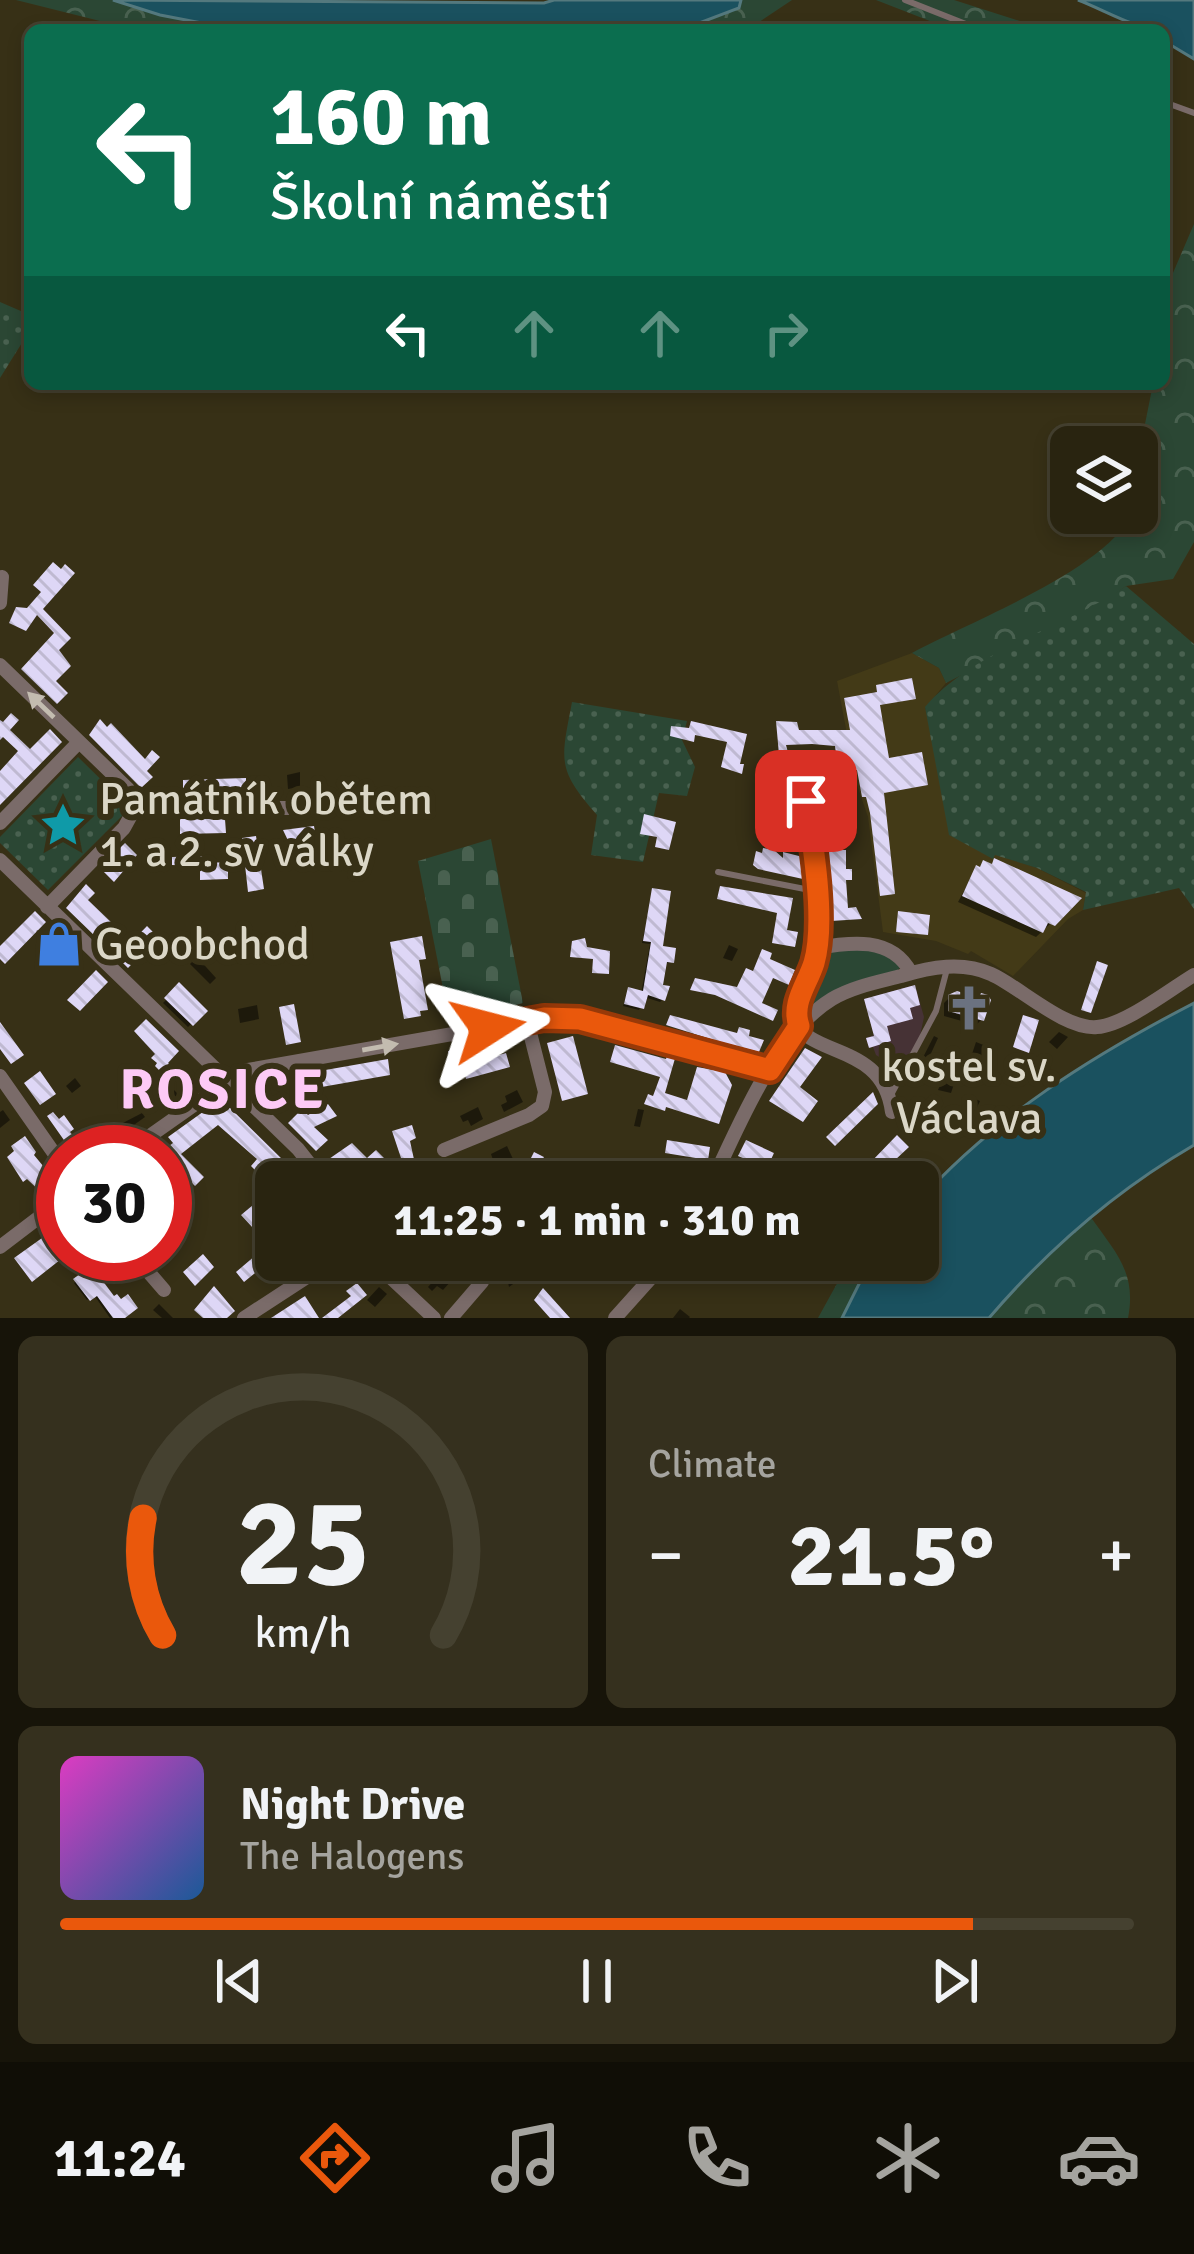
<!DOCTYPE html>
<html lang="en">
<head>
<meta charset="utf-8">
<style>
	body { margin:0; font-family:Signika,sans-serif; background:#35301e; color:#f1f3f6; height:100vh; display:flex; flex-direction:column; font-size:45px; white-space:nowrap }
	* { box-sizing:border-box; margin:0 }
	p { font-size:39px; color:#a5a49f }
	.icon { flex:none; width:66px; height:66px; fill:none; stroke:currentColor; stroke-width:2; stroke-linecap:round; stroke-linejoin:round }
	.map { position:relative; height:1318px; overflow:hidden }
	.drawer { display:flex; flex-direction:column; gap:18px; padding:18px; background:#171409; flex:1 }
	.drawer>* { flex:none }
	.hud { position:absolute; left:24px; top:24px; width:1146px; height:366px; border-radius:18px; box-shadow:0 6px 18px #0003,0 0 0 3px #454130; background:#0b6e4f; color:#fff; overflow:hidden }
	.buttons { position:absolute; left:1050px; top:426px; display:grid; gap:24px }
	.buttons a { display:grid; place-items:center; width:108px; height:108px; border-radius:18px; background:#292410; box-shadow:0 6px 18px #0003,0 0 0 3px #454130; font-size:60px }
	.speed { position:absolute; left:36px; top:1125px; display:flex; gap:24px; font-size:60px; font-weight:700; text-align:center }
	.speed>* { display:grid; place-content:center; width:156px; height:156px; border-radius:50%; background:#292410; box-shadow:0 6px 18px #0003,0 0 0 3px #454130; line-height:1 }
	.speed .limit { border:18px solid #d22; background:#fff; color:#111 }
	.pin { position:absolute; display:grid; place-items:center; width:102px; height:102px; color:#fff; margin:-51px; border-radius:24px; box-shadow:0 6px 18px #0006 }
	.me { position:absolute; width:132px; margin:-66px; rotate:81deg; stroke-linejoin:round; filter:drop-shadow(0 0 9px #0008) }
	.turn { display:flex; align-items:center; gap:42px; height:252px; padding:0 48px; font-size:54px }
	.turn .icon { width:156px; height:156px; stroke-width:2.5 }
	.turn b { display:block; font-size:84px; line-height:102px }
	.lanes { display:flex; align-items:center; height:114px; padding:0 48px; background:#0003; justify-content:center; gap:60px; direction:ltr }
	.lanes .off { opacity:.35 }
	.big { font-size:90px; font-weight:700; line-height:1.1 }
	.drawer .tile { flex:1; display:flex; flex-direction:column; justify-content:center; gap:18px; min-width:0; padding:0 42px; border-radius:18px; background:#35301e }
	.drawer .dial { align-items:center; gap:0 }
	.dial svg { height:312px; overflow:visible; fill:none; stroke:#454130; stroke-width:7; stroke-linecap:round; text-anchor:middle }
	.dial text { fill:#f1f3f6; stroke:none }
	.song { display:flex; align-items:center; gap:36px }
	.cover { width:144px; height:144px; border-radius:18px; background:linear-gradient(135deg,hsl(310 70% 55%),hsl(210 70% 35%)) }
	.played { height:12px; border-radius:6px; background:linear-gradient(90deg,#ea580c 85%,#454130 85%) }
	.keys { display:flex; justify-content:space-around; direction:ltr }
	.heat { display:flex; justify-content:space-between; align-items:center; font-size:66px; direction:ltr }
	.drawer .tiles { flex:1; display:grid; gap:18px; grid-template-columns:1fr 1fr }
	.tile:last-child { grid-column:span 2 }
	.trip { position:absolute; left:255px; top:1161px; width:684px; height:120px; border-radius:18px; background:#292410; box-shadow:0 6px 18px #0003,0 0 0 3px #454130; font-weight:700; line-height:120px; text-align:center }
	.menu { display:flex; height:192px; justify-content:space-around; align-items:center; background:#100e06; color:#a5a49f }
	.menu .icon { width:84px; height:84px }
	.menu .current { color:#ea580c }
	.menu b { font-size:54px; color:#f1f3f6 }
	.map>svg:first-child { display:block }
</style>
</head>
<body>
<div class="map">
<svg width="1194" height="1318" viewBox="0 0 1194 1318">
	<defs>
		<pattern id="forest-crowns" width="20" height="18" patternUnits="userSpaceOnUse" patternTransform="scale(3)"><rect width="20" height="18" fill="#2b4734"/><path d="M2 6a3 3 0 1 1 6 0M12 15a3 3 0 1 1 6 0" fill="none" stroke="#496150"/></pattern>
		<pattern id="cemetery-stones" width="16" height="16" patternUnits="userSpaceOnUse" patternTransform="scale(3)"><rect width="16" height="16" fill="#2b4734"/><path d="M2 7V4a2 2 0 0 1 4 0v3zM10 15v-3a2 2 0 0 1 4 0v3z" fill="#496150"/></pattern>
		<pattern id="park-dots" width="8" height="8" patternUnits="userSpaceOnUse" patternTransform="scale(3)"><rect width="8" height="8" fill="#2b4734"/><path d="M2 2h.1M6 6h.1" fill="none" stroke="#496150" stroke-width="1.8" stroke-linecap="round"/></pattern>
		<pattern id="building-back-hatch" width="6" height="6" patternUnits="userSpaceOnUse" patternTransform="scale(3)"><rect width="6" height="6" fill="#ded7f6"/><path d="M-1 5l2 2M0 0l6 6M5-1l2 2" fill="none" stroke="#bfb9d1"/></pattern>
	</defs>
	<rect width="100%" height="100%" fill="#373016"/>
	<path fill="#433a17" d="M912 653 939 668 946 683 925 708 995 854 1037 868 1086 893 1083 910 1068 919 1013 976 971 951 968 954 936 941 883 932 868 817 856 782 837 681Z"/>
	<path fill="#463235" d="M915 985 924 1017 920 1036 901 1071 876 1055 873 1047 869 1048 866 1038 874 1035 864 999Z"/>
	<path fill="#2b4734" d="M830 948 875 949 901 966 898 970 812 1007 802 1000 812 1004 829 965 820 958Z"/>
	<path fill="url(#forest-crowns)" d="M16 0H113L160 15 238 30H136Z
		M741 0H792L747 30H681L739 8Z
		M876 0H954L1048 30H953Z
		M1194 224V542L1173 579 1126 586 1102 603 946 683 939 668 912 653C971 621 1104 571 1133 513H1137L1143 434 1153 384H1164V294Z
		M1090 1216C1115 1252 1137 1272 1128 1318H989L1031 1270Z
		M850 1260H871L842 1318H818Z"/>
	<path fill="url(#cemetery-stones)" d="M491 839 523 1003 450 1024 418 861Z"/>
	<path fill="url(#park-dots)" d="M0 302 30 315V330L0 378Z
		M1126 586 1194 644V909L1179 888 1083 910 1086 892 1037 868 995 855 993 859 949 835 925 707C972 651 1064 628 1126 586Z
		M572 702 687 721 682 740 695 767 687 796 659 793 643 862 591 855 597 815C556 768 561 761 572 702Z
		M78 757 130 808 48 890 0 843V837Z"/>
	<path fill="#1a515f" stroke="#54797e" stroke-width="3" d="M113 0 544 3 554 0H741L739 8 681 30H238L160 15Z
		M1078 0H1194V59L1164 41V30C1136 30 1105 10 1078 0Z
		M1194 1003V1145C1115 1191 1049 1248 989 1318H842L871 1260H918V1202C995 1116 1092 1056 1194 1003Z"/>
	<path fill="#0007" d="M300 772V787L288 789 287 775Z
		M823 800 845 830 841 834 820 837 819 803Z
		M783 815H793L794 826H783Z
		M976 869 1077 899 1036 937 958 902Z
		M653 891 659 948 671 962 663 964V999L660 1002 644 997 639 1010 623 1006 629 991 641 994 650 944 642 943Z
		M729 945 738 949 732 961 723 958Z
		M197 957 216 978 210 984 190 964Z
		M179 987 204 1011 188 1027 163 1003Z
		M950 997 982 1019 976 1025 944 1016V1003Z
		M257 1005 259 1019 240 1023 238 1009Z
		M1059 1032 1068 1037 1057 1049 1049 1042Z
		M934 1036 938 1038 923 1071 917 1069Z
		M976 1042 986 1046 977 1072 967 1069Z
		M1032 1061 1037 1064 1031 1073 1024 1068Z
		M75 1078 81 1086 72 1093 66 1086Z
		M942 1081 954 1084 951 1093 938 1090Z
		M169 1085 179 1095 169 1103 159 1094Z
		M517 1090 523 1102 504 1112 501 1105 507 1102 505 1096Z
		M970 1097 980 1101 968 1126 958 1121Z
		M478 1107 483 1119 471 1126 468 1120 463 1122 460 1116Z
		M638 1109 644 1110 640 1127 634 1126Z
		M3 1110 10 1120 0 1128V1112Z
		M142 1113 145 1117 124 1132 119 1125Z
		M507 1146 513 1159 502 1164 499 1158 493 1160 491 1154Z
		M470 1163 476 1176 465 1180 463 1174 457 1176 454 1170Z
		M837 1168 848 1182H826L824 1180Z
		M170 1211 177 1219 167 1227 174 1235 165 1243V1215Z
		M100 1263 95 1276 114 1300 134 1308 122 1318H110L94 1295 87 1300 74 1283Z
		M516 1265 524 1276 509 1287 506 1273Z
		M443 1270 452 1280 443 1290 437 1286 432 1291 428 1287Z
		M379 1287 387 1294 375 1307 367 1300Z
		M159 1304 173 1318H162L153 1310Z
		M680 1309 690 1317 689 1318H673Z"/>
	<path fill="url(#building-back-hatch)" d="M53 562 61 569 65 564 75 573 43 609 71 638 59 650 71 666 56 681 68 693 57 704 21 669 54 633 37 615 26 631 9 623 16 607 27 608 41 592 33 585Z
		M912 678 916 699 880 705 889 758 922 752 928 785 884 793 895 894 880 896 870 813 866 797H862L857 770 838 771 835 746 812 744 786 745 791 764 780 766 776 721 797 722 799 730H850L844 698 877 692 876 685Z
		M11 713 19 720 10 730 30 749 50 729 62 742 0 805V771L18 751 3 737 0 740V720L3 722Z
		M100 719 107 727 111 723 145 759 152 750 160 757 147 771 153 777 141 788 89 735Z
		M691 721 747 734 740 764H744L742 774 721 767 727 742 695 735 694 742 670 736 671 726 689 728Z
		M246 778V795L183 796V780Z
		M836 795 839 820 846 819 848 831 823 835 822 797Z
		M644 814 676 822 669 850 655 847 657 837 640 834Z
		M180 819H225L226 833 180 834Z
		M314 826 317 845 293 851 283 830Z
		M256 836 264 889 248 892 242 838Z
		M125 843 137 855 114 882 100 868Z
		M763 848 774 850 783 858V852L803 857V879L758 869 753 865 756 851 762 853Z
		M829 850H846V869H852V880H846L848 908 856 907 862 919 831 921Z
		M208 856V863L228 862V879L200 880V866L172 865V857Z
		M994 858 1082 898 1055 926 1048 923 1043 933 962 896 976 865 980 867 983 860 992 864Z
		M86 884 95 893 88 900 112 923 97 938 66 908Z
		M720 886 793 898 787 930 798 932 795 947 772 943 777 913 717 899Z
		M652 888 671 891 663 946 676 948 674 963 667 962 663 985 670 986 665 1001 648 995 644 1009 624 1004 628 987 643 991 651 942 643 941Z
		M35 911 46 922 5 964 0 959V946Z
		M898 911 930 915 928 935 896 932Z
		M147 926 158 937 128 968 117 957Z
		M59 935 77 952 64 966 46 949Z
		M422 936 426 959 419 960 428 1010 420 1011 421 1016 404 1019 390 942Z
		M585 938 587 947 610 951 609 974 592 973 593 959 570 957 572 941Z
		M762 949 772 953 770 959 795 970 789 985 773 978 762 1003 778 1010 773 1021 715 995 690 990 695 978 737 987 746 968 753 971Z
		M1097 961 1108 965 1091 1013 1081 1010Z
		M96 970 108 982 80 1011 67 1000Z
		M179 982 208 1011 193 1026 164 998Z
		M915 985 920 1005 910 1008 913 1019 887 1026 891 1041 869 1048 866 1038 874 1036 864 999Z
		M957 991 979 998 981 993 988 995 991 1000 984 1021 948 1011V995Z
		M294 1004 301 1042 286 1045 279 1007Z
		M670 1015 737 1033 739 1027 750 1030 749 1036 764 1040 759 1052 717 1041 666 1025Z
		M1023 1015 1039 1020 1029 1053 1013 1047Z
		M146 1019 179 1051 168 1063 177 1072 169 1080 155 1066 157 1063 151 1058 155 1054 134 1031Z
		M0 1022 24 1055 11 1064 0 1049Z
		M573 1036 588 1094 562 1101 547 1043Z
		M615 1045 666 1059 668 1053 676 1055 665 1093 687 1100 697 1067 725 1072 732 1085 719 1124 666 1107 665 1111 644 1104 648 1094 653 1096 660 1077 610 1062Z
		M805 1048 822 1057 800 1087 818 1101 803 1122 769 1101Z
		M459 1049 461 1057 486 1050 489 1058 506 1053 510 1067 466 1079 461 1060 450 1062 448 1051Z
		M388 1059 390 1075 316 1088 314 1072Z
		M40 1071 56 1094 40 1105 24 1083Z
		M873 1092 878 1104 835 1146 826 1137Z
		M221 1099 287 1164 275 1177 263 1170 259 1174 251 1166 257 1159 218 1125 181 1154 204 1177 195 1186 170 1161 165 1165V1149L173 1143 168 1137Z
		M328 1104 337 1116 314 1127 328 1140 316 1151 288 1123 302 1109 308 1115Z
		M917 1104 951 1124 945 1134 910 1117Z
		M53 1112 59 1119 64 1115 74 1129 70 1132 86 1152H73L66 1143 47 1116Z
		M412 1125 416 1138 410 1141 415 1164 404 1167 392 1131Z
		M897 1135 909 1147 880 1174 870 1163Z
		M25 1136 36 1152 34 1155 58 1184 44 1195 27 1179 23 1182 7 1157 14 1151 11 1146Z
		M667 1140 710 1147 708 1160 665 1153Z
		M746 1140 774 1153 767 1168 738 1156Z
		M352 1143 367 1158 376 1150 388 1162 368 1182H348L326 1161Z
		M534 1152 544 1157 540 1165 554 1173 549 1182H534L522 1176Z
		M253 1205 276 1232 266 1242 241 1215Z
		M63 1223 65 1256 32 1282 14 1258Z
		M276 1238V1256L244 1282 236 1272Z
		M203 1254 214 1267 195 1286 183 1272Z
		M101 1259 108 1269 99 1276 114 1296 117 1294 121 1299 128 1294 138 1308 125 1318H113L97 1296 90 1301 73 1279Z
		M357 1283 367 1295 338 1318H322L351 1296 346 1291Z
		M214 1286 235 1311 227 1318H203L194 1310Z
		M543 1288 570 1318H550L534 1300Z
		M305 1296 319 1318H271L291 1305Z"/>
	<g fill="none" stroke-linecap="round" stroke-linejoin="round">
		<path stroke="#7a6b69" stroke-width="6" d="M905 0 981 30
			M1164 102 1194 113
			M718 872 815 891
			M892 1093 936 1011 947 969"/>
		<path stroke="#7a6b69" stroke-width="14" d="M0 603 2 577
			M0 665 128 789 135 808
			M806 801C813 844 825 916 815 959 811 978 790 1002 796 1021 809 1058 883 1042 892 1112
			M135 808H301
			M0 823 79 742
			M0 860 298 1149 324 1182
			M47 907 124 828 135 808
			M816 948C850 942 892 936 911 973
			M0 1076 63 1166
			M444 1150 529 1115 542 1106 545 1092 527 1021
			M127 1152 242 1071 543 1018 609 1024 770 1070
			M712 1182C739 1125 776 1033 832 999 852 987 878 982 901 976 931 967 962 961 991 974 1020 987 1065 1030 1097 1027 1125 1025 1169 990 1194 975
			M0 1247 63 1199
			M133 1254 164 1290
			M372 1260 434 1318
			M244 1318 333 1260
			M451 1318 482 1282 486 1260
			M615 1318 667 1260"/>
	</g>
	<defs><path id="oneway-solid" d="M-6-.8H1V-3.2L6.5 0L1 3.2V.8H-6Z" transform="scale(3)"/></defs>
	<g fill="#c3bcb0">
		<use href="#oneway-solid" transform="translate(41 705) rotate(-136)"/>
		<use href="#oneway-solid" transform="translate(380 1047) rotate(-10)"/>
	</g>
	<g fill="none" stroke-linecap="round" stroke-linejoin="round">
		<g stroke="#983908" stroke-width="30">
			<path id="route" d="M488 1028 544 1018 580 1019 770 1070 799 1026C791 1003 807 985 814 963 826 922 813 843 806 801"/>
		</g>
		<use href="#route" stroke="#ea580c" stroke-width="21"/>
	</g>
	<defs>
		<g id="sight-bare" transform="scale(3.6)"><path d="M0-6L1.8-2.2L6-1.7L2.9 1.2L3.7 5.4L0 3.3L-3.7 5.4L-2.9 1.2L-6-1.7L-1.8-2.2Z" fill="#0f9aa8" stroke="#373016" stroke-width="2.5" paint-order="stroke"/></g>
		<g id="shop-bare" transform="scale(3.6)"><path d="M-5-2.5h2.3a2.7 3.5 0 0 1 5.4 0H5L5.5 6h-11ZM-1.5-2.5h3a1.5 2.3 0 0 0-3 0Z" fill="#3f7fe0" stroke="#373016" stroke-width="2.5" paint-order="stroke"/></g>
		<g id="church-bare" transform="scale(3.6)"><path d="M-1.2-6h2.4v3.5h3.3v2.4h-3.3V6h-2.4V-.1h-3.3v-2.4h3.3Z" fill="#6b7280" stroke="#373016" stroke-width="2.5" paint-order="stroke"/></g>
	</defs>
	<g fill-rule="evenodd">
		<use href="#sight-bare" x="63" y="825"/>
		<use href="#shop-bare" x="59" y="944"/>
		<use href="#church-bare" x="969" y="1008"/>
	</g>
	<g text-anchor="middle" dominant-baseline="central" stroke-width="12" stroke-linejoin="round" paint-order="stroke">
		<g font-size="45" fill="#dbd7c7" stroke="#373016" text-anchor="start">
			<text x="99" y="799">Památník obětem<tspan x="99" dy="52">1. a 2. sv války</tspan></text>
			<text x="95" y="944">Geoobchod</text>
			<text x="969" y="1066" text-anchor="middle">kostel sv.<tspan x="969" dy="52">Václava</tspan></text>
		</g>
		<g font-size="57" font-weight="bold" letter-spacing="3" fill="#fdcaf6" stroke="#373016">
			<text x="223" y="1089">ROSICE</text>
		</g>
	</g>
</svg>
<div class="buttons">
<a><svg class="icon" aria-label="layers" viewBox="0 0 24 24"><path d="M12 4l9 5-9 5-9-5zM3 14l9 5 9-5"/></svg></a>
</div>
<div class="speed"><div class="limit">30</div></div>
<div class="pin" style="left:806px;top:801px;background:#d93025"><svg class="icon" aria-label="arrive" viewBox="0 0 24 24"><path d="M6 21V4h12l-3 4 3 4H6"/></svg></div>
<svg class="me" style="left:488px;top:1028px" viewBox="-20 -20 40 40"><path d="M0-17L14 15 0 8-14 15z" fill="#ea580c" stroke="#fff" stroke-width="4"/></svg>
<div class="trip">11:25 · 1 min · 310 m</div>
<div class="hud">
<div class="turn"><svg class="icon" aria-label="left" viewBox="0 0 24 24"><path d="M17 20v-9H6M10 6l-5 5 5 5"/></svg><div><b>160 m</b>Školní náměstí</div></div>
<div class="lanes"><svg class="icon" aria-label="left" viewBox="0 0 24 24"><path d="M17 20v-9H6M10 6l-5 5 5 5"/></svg><svg class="icon off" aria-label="ahead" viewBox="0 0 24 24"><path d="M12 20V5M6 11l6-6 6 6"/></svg><svg class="icon off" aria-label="ahead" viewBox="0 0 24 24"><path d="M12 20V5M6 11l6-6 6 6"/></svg><svg class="icon off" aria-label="right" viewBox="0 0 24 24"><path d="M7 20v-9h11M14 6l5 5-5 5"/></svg></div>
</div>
</div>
<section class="drawer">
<div class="tiles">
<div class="tile dial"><svg viewBox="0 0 100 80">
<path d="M14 69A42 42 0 1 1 86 69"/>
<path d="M14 69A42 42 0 0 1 9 39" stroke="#ea580c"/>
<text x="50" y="56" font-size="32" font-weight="700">25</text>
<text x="50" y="72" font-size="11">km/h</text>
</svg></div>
<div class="tile"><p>Climate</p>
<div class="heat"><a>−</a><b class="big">21.5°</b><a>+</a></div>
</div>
<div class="tile">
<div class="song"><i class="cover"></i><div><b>Night Drive</b><p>The Halogens</p></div></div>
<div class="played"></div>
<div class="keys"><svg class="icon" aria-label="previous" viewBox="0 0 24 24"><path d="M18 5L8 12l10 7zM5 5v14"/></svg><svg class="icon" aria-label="pause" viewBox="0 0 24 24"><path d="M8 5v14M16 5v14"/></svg><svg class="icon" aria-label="next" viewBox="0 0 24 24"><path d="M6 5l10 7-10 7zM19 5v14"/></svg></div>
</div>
</div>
</section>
<nav class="menu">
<b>11:24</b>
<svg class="icon current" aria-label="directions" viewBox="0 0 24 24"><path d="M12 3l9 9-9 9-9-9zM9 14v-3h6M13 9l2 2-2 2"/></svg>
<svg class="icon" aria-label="music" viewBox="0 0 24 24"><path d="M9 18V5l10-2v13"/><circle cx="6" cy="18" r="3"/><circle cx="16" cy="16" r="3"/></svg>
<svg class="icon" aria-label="phone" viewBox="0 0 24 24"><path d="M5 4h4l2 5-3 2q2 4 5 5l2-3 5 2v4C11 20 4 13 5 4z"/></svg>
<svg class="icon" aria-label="climate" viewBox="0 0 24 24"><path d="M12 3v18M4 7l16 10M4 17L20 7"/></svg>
<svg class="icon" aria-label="car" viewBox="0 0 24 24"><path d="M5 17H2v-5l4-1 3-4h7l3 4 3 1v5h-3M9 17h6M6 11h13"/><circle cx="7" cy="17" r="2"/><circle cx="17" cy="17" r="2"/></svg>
</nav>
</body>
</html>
